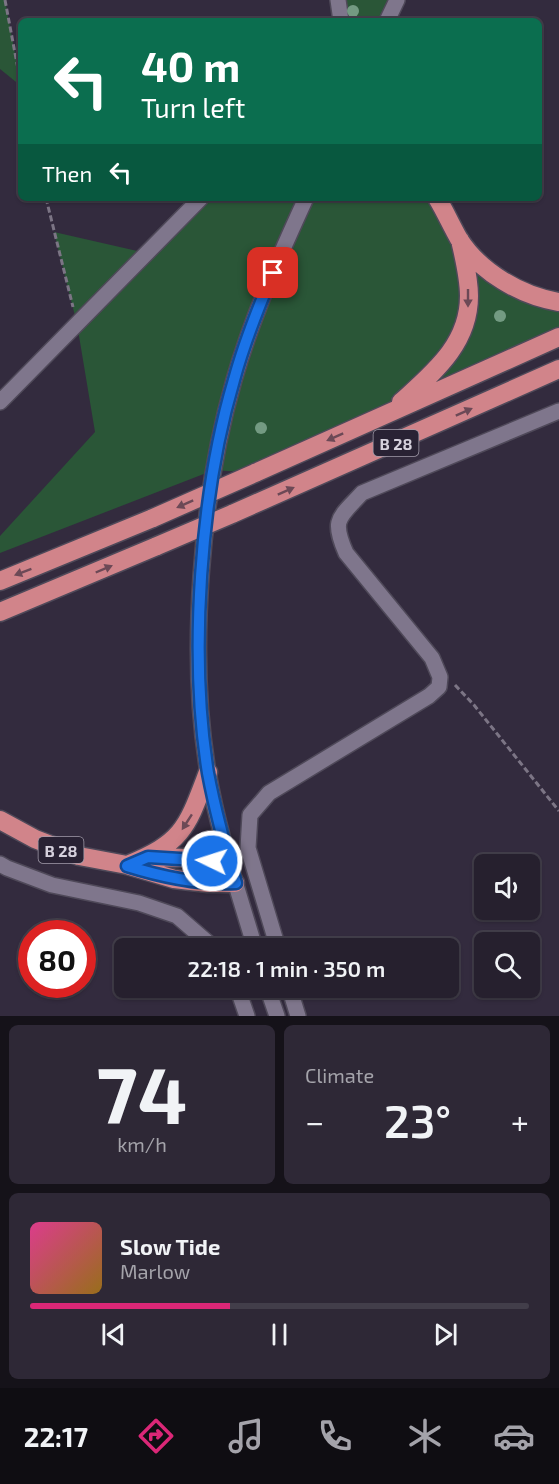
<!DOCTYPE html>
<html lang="en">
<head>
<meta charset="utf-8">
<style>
	body { margin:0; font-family:"Exo 2",sans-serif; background:#2e2836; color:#f1f3f6; height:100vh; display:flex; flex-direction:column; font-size:22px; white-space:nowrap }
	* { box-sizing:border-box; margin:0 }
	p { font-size:20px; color:#a4a3aa }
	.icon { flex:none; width:33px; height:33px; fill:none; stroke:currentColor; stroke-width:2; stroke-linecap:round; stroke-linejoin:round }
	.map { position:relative; height:1016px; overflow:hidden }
	.panel { display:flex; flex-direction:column; gap:9px; padding:9px; background:#151219; flex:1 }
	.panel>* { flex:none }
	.top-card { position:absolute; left:18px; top:18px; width:524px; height:183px; border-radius:9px; box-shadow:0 2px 4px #0004,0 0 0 2px #423e4a; background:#0b6e4f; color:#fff; overflow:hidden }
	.fabs { position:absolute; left:474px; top:854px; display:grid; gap:12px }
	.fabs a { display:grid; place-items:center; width:66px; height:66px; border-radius:9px; background:#26202e; box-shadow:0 2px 4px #0004,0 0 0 2px #423e4a; font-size:30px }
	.speed { position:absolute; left:18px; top:920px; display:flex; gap:12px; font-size:30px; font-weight:700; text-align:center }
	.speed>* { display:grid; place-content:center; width:78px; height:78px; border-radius:50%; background:#26202e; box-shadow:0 2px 4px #0004,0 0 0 2px #423e4a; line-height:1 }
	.speed .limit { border:9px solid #d22; background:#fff; color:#111 }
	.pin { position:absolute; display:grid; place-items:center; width:51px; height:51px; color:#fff; margin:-26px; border-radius:12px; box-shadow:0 3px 9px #0006 }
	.me { position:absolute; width:66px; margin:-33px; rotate:274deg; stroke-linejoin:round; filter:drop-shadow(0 0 4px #0008) }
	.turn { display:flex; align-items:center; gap:21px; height:126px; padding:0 24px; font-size:27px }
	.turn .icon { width:78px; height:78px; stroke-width:2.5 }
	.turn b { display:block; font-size:42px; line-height:51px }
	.then { display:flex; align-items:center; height:57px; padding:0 24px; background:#0003; gap:12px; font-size:22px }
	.big { font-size:45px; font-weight:600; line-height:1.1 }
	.panel .tile { flex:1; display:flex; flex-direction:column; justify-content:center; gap:9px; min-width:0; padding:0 21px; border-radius:9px; background:#2e2836 }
	.panel .dial { align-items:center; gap:0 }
	.dial b { font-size:78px; line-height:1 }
	.song { display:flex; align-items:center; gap:18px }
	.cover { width:72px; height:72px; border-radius:9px; background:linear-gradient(135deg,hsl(330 70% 55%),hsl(40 70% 35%)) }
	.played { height:6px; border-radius:3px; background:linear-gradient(90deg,#db2777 40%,#423e4a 40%) }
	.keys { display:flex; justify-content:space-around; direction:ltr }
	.heat { display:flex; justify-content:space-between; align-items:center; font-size:33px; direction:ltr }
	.panel .tiles { flex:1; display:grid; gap:9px; grid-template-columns:1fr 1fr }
	.tile:last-child { grid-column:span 2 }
	.trip { position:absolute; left:114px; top:938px; width:345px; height:60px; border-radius:9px; background:#26202e; box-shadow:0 2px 4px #0004,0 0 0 2px #423e4a; font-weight:600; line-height:60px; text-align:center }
	.menu { display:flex; height:96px; justify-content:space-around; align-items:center; background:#0f0d12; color:#a4a3aa }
	.menu .icon { width:42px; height:42px }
	.menu .selected { color:#db2777 }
	.menu b { font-size:27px; color:#f1f3f6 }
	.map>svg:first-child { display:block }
</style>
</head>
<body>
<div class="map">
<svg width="559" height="1016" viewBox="0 0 559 1016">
	<rect width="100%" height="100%" fill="#332b3e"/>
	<path fill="#2a5637" d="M0 0H5L21 86 0 69Z
		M338 0H397L387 21H341Z
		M201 198H437L471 253 559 302V336L255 473 214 470 0 553V536L95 432 77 324 54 232 146 253Z"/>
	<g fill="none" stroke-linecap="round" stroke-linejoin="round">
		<g stroke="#4f4959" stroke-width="18">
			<path id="street" d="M338 0 341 21
				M0 402 201 198
				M0 864 7 868 52 885 139 903 177 916 214 948
				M278 948 248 848 250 815 269 793 429 696 439 687 440 677 432 658 346 553C331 519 339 518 362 493L559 411
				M237 987 247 1016
				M289 987 298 1016"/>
		</g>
		<g stroke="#4f4959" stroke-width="18">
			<path id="secondary" d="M387 21 397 0
				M255 948C238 890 218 832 208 772 188 655 201 494 234 380 252 317 279 257 306 198
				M267 987 277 1016"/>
		</g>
		<g stroke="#4f4959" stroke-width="21">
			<path id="highway" d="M437 198C445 211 451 225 459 239 480 272 521 296 559 302
				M401 402C434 372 469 344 469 296 469 277 464 258 460 240
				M255 473 559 337
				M232 514 559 369
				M0 581 153 518
				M0 612 157 546
				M0 820 35 839 79 856 127 865 174 879 208 883H235
				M148 857C175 858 206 856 231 868
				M127 865C184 842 187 827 208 772"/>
		</g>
		<path stroke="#7c7585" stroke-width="3" stroke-dasharray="6 3" stroke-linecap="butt" d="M5 0 21 85
			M46 198 73 307
			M455 685 474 705 559 811"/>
		<use href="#street" stroke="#7f768c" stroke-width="15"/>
		<use href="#secondary" stroke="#7f768c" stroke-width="15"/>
		<use href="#highway" stroke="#d1848a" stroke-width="18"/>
		<g stroke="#4f4959" stroke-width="21" stroke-linecap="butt">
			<path id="highway-bridge" d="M153 518 255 473
				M157 546 232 514"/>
		</g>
		<use href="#highway-bridge" stroke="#d1848a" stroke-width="18"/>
	</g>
	<g fill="#739a82">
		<circle cx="353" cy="11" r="6"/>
		<circle cx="500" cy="316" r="6"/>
		<circle cx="261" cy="428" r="6"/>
	</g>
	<defs><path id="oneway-solid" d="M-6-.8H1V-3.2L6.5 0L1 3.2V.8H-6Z" transform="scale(1.5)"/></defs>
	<g fill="#6c4956">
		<use href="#oneway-solid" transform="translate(468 298) rotate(90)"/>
		<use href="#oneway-solid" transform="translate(464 412) rotate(-24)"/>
		<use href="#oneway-solid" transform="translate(335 437) rotate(156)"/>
		<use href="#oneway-solid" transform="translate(286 491) rotate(-24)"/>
		<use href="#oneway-solid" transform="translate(185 504) rotate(156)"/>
		<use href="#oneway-solid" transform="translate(104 569) rotate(-23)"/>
		<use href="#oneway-solid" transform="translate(23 572) rotate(159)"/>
		<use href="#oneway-solid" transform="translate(187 822) rotate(123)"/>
	</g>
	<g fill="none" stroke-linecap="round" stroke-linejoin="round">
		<g stroke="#114b97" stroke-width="15">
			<path id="route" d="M212 861 148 857 127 866C162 877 198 885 236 883 225 847 215 810 208 773 189 655 200 494 234 380 244 343 258 308 273 273"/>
		</g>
		<use href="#route" stroke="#1a73e8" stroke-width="10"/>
	</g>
	<g text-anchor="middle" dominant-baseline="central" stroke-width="6" stroke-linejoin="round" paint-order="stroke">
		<g fill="#292234" stroke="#a29caa" stroke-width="1.5">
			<rect x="373.5" y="430" width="45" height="26" rx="4.5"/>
			<rect x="38.5" y="837" width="45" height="26" rx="4.5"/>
		</g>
		<g font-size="16" font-weight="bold" fill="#d6d1dd">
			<text x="396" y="443">B 28</text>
			<text x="61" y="850">B 28</text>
		</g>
	</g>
</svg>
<div class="fabs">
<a><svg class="icon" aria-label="sound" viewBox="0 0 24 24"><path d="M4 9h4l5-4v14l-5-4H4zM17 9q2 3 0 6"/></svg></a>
<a><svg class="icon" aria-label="search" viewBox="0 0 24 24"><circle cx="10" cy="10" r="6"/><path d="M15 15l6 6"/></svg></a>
</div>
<div class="speed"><div class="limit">80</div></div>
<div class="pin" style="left:273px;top:273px;background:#d93025"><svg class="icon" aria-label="arrive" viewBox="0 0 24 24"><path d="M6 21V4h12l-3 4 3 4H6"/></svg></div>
<svg class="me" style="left:212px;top:861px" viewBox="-20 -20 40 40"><circle r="17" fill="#1a73e8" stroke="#fff" stroke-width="3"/><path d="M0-11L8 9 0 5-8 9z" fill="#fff"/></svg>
<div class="trip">22:18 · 1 min · 350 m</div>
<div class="top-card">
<div class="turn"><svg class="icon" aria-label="left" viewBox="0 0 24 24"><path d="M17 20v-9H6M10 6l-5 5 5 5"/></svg><div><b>40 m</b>Turn left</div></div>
<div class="then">Then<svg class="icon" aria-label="left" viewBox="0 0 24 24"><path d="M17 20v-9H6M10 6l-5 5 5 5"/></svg></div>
</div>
</div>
<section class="panel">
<div class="tiles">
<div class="tile dial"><b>74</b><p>km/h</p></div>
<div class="tile"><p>Climate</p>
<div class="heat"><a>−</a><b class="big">23°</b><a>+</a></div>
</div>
<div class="tile">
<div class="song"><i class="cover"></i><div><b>Slow Tide</b><p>Marlow</p></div></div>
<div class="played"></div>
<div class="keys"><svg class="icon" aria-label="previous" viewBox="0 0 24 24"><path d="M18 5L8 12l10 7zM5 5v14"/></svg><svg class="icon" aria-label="pause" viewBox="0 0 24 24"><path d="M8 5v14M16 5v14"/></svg><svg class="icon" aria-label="next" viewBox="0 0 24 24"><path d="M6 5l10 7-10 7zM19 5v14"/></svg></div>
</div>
</div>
</section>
<nav class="menu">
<b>22:17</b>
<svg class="icon selected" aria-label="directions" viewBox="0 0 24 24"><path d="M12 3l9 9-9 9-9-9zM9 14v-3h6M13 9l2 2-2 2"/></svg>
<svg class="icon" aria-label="music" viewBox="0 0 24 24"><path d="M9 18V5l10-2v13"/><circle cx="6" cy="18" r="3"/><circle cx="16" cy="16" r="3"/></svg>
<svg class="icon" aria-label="phone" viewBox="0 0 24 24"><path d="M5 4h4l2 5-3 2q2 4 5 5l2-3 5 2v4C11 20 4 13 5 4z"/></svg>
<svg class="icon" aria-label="climate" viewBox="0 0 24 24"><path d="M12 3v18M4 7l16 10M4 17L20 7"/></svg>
<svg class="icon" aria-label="car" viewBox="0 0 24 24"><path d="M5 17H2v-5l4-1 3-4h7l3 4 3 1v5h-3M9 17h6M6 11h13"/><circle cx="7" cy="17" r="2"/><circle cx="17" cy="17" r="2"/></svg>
</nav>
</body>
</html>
